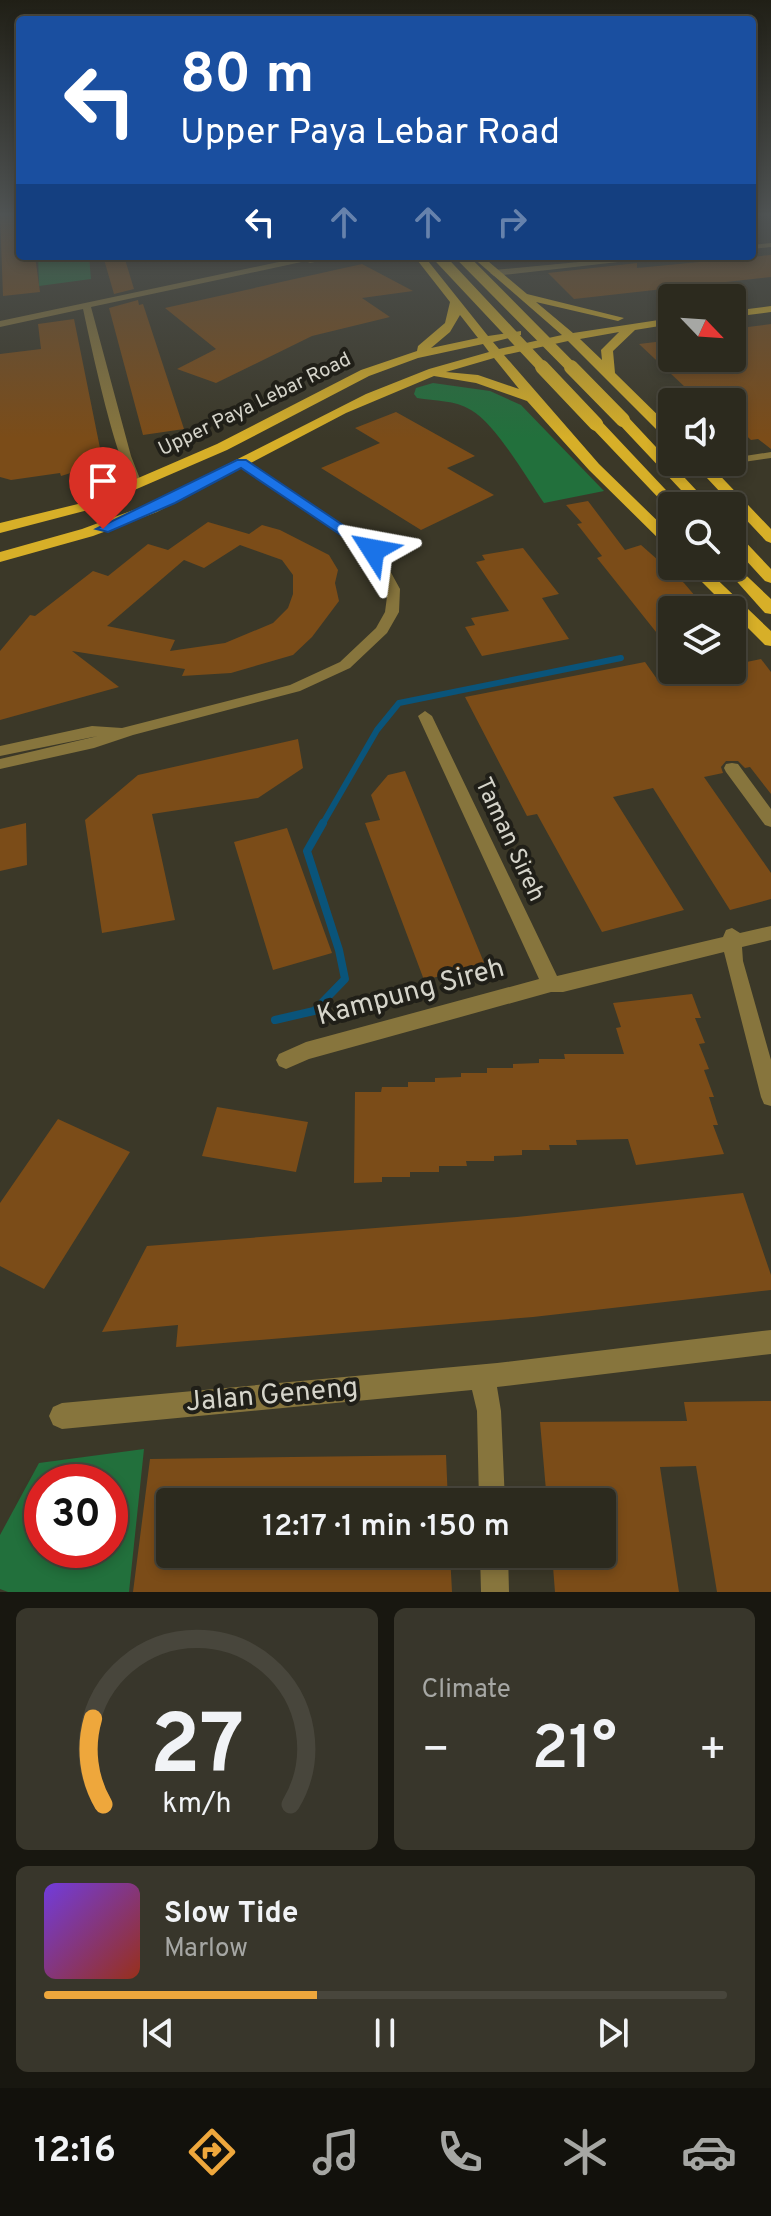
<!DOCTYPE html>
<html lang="en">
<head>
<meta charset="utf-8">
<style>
	body { margin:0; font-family:Overpass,sans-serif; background:#38362b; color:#f1f3f6; height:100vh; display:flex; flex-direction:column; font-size:30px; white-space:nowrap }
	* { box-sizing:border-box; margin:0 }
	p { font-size:26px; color:#a6a7a4 }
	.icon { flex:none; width:44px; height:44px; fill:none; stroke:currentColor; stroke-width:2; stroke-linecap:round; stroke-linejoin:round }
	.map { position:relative; height:1592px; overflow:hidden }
	.details { display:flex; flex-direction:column; gap:16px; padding:16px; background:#181710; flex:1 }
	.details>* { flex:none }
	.hud { position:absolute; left:16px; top:16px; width:740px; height:244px; border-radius:8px; box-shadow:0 4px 12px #0003,0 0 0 2px #48463c; background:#1a4fa0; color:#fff; overflow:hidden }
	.needle { width:52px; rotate:115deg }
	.tools { position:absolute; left:658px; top:284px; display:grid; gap:16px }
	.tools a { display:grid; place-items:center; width:88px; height:88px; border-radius:8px; background:#2c2a1e; box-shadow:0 4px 12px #0003,0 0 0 2px #48463c; font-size:40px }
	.speed { position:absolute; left:24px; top:1464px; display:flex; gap:16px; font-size:40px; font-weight:700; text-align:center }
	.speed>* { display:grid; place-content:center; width:104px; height:104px; border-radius:50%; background:#2c2a1e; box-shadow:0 4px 12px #0003,0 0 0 2px #48463c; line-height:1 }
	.speed .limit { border:12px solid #d22; background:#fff; color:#111 }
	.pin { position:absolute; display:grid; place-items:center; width:68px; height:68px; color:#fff; margin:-82px -34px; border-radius:50% 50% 50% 0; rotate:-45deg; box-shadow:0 0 8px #0007 }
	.pin .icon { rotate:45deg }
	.me { position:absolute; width:88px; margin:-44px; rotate:304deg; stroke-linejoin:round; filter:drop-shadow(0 0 6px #0008) }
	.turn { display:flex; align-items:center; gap:28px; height:168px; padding:0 32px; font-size:36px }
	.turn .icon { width:104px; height:104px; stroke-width:2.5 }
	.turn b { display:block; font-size:56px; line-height:68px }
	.lanes { display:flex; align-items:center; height:76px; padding:0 32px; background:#0003; justify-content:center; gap:40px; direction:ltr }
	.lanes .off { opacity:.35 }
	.big { font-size:60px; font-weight:600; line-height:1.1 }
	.details .tile { flex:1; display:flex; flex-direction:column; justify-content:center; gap:12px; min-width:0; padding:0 28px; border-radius:12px; background:#38362b }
	.details .dial { align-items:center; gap:0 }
	.dial svg { height:208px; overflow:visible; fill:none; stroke:#48463c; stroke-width:7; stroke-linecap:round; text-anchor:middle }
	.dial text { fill:#f1f3f6; stroke:none }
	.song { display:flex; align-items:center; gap:24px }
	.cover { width:96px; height:96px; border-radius:12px; background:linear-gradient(135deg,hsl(260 70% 55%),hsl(10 70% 35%)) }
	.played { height:8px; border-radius:4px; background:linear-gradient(90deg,#eea73c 40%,#48463c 40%) }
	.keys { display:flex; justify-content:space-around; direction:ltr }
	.heat { display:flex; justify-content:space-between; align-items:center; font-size:44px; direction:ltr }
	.details .tiles { flex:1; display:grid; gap:16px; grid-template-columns:1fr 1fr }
	.tile:last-child { grid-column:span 2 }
	.trip { position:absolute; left:156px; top:1488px; width:460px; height:80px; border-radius:8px; background:#2c2a1e; box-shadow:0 4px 12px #0003,0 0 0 2px #48463c; font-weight:600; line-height:80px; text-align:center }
	.menu { display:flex; height:128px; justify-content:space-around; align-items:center; background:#12110c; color:#a6a7a4 }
	.menu .icon { width:56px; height:56px }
	.menu .on { color:#eea73c }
	.menu b { font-size:36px; color:#f1f3f6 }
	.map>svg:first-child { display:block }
</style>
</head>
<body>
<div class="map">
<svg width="771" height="1592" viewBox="0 0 771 1592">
	<rect width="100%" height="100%" fill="#3b3828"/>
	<path fill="#22703c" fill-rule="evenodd" d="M38 256H89L91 279 39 286Z
		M433 383 490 391 521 405 604 491 544 503C528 480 495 423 471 410 455 400 435 401 417 398L414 394 416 388Z
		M144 1449 129 1592H8L0 1589V1535L39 1463ZM42 1482H110V1550H42Z"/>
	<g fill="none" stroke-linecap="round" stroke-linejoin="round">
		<path stroke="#0a547a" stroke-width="6" d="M322 825 377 730 399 703 621 658"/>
		<path stroke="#0a547a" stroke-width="8" d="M275 1020 314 1011 345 979 339 950 307 851 323 823"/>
	</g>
	<path fill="#7b4c18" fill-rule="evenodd" d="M0 215H20V256H35L40 292 3 296Z
		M771 255V277L574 299 548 273 637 263V268Z
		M103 256H124L134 289 114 294Z
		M362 264 413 291 362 298 390 317 312 336 216 383 177 369 216 349 165 308Z
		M138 300 139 305 143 304 184 429 143 435 109 308Z
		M74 319 103 463 61 476 60 473 11 480 0 477V354L41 349 38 324Z
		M771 324V449L758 439 751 440 732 422V402H701L639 344 672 340V358H732V329Z
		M396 412 475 456 447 468 494 495 421 530 321 468 380 443 355 428Z
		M588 501 625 550 641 545 684 583 707 610H672V652L597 558 602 556 577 524 582 523 566 505Z
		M208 522 249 534 262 525 280 530 329 555 338 570 335 583 339 601 312 637 293 655 231 673 182 676 185 669 72 651 119 687 0 720V651L30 615 35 616 93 571 108 576 148 544 168 550ZM240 545 282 560 293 575V594L288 608 273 623 225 643 170 651 175 640 107 626 184 560 204 568Z
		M523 548 559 594 542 598 569 639 482 656 465 627 475 625 471 618 509 611 476 562 485 560 482 555Z
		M761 659 771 672V794L750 767 745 768 738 761H726L721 767 723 773 704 777 771 873V899L730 910 653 788 613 797 684 910 602 932 537 814 527 816 465 697 645 662 657 679 703 670H732V665Z
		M298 739 303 768 258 798 152 814 175 920 102 933 85 820 138 775Z
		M405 771 485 965 424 980 365 823 380 820 371 795 388 775Z
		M26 823 27 865 0 871V829Z
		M287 828 332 953 273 970 234 842Z
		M692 994 701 1018H695L705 1043 699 1044 709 1069 704 1070 714 1097H709L718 1125H713L724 1154 636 1165 628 1139 576 1140 577 1145H549L550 1150H522V1155L494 1156V1161H466L467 1166H439V1172H410V1177H382V1182L354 1183 355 1092H381L382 1087H408V1082H435V1078L461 1077V1073H487V1068H513V1064L539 1063V1059H565L564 1054H624L616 1028 621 1027 613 1003Z
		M217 1107 308 1122 296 1172 202 1156Z
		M58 1119 130 1152 44 1289 0 1266V1203Z
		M743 1193 771 1275V1290L533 1317 176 1347 178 1325 102 1332 147 1246 517 1217Z
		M771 1401V1592H717L696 1466 660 1467 679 1592H555L552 1554H602V1502H547L540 1422 687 1421 684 1402Z
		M446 1455 448 1502H170V1554H450L452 1592H133L150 1459Z"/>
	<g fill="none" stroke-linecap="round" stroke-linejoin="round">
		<path fill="#87753d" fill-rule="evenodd" d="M771 243V247L752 249V245Z
			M307 256H343L310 263 306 261 91 307 131 456 142 484 136 487C119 479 89 336 83 309L0 327V321Z
			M642 256H671L494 276 490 273 494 270Z
			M771 452V458L702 468 696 465 701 462H732V458Z
			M238 461H246L377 547 400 589 399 612 387 633 350 668 300 691 133 735 94 748 0 769V759L98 736 0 756V746L92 726 122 728 290 685 340 662 376 628 385 612 388 589 368 552 238 465Z
			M425 711 432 716 557 976 723 937 726 930 732 928 740 933 771 926V940L742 947 743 961 771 1060V1106L764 1104 761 1097 724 952 563 992H551L309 1059 286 1069 279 1066 276 1060 279 1054 306 1042 539 979 418 716Z
			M732 763 738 764 771 809V827L765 825 726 772 724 768 726 764Z
			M771 1330V1354L497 1387 501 1411 505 1502H479L477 1411 472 1390 62 1429 53 1425 49 1416 53 1407 62 1403 497 1363Z
			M480 1554H508L509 1592H481Z"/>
		<path fill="#d7af28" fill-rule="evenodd" d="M414 256H424L488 336 521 331V335L493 342 499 349 562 335 471 256H482L527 294 624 318 618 321 536 302 573 333 672 318V324L635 330 613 351 615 373 672 429V441L667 440 568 341 504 355 599 464 672 535V549L667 547 589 470 527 401 476 383 434 376 346 413 157 512 93 536 0 562V552L82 529 147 505 366 394 429 369 489 352 483 344 418 358 369 376 227 450 88 510 0 533V523L78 504 217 444 361 370 417 351 418 346 445 323 450 302ZM460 315 478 338 431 348 450 332ZM619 332 601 350 602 360 580 339ZM494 358 519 389 478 375 446 372Z
			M771 306V312L732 317V311Z
			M618 417H628L711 506H696L618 423Z
			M591 421H601L681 506 669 509 591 427Z
			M692 462H707L771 529V543L766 541Z
			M732 531 737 533 771 569V583L765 581 732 545Z
			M732 562 771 599V614L765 613 723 566H732Z
			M686 566H703L771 631V646L765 645Z"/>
		<path stroke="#d7af28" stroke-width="11" d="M438 256 544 369
			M461 256 573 369"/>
		<path stroke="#d7af28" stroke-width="14" d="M542 367 596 424
			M571 367 623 420"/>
	</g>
	<linearGradient id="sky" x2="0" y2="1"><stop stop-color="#201f16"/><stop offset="0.49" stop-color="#4f5353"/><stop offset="1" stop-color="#4f5353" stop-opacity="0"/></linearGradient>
	<rect width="771" height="438" fill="url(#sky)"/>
	<path fill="#1a73e8" stroke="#114b97" stroke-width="2" d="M237 460H246L380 550 373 555 368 553 241 468 175 503 108 532 96 529Z"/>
	<g text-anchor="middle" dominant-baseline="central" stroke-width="8" stroke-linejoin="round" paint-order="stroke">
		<g font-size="20" fill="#d5d4ca" stroke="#201f18">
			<text transform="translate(255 405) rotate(-26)">Upper Paya Lebar Road</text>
		</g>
		<g font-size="24" fill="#d5d4ca" stroke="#201f18">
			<text transform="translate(509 840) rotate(65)">Taman Sireh</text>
		</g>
		<g font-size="28" fill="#d5d4ca" stroke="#201f18">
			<text transform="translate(411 993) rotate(-15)">Kampung Sireh</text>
			<text transform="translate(272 1396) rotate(-5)">Jalan Geneng</text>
		</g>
	</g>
</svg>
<div class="tools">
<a><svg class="needle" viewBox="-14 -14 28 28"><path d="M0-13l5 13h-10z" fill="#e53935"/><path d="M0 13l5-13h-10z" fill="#a6a7a4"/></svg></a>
<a><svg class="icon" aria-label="sound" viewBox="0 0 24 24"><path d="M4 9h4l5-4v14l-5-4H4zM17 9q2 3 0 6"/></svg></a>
<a><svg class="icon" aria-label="search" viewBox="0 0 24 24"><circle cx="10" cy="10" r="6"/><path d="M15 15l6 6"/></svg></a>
<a><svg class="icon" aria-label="layers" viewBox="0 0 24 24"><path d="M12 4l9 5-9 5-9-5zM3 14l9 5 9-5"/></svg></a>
</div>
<div class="speed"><div class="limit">30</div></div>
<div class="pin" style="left:103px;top:529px;background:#d93025"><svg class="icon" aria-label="arrive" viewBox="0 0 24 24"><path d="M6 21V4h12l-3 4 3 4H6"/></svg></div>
<svg class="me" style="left:373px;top:550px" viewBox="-20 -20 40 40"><path d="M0-17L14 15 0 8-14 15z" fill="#1a73e8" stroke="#fff" stroke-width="4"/></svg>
<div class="trip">12:17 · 1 min · 150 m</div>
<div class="hud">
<div class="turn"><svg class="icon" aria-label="left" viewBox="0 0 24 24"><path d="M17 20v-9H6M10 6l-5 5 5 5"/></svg><div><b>80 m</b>Upper Paya Lebar Road</div></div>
<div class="lanes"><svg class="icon" aria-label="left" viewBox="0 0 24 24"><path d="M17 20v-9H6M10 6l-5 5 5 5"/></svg><svg class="icon off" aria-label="ahead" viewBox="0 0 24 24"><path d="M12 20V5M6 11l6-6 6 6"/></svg><svg class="icon off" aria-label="ahead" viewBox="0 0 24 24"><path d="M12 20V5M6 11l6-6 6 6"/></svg><svg class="icon off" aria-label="right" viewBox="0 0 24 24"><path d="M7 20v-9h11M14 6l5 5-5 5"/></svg></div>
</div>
</div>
<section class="details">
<div class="tiles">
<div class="tile dial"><svg viewBox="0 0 100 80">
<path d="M14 69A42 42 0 1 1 86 69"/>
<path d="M14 69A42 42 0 0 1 10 36" stroke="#eea73c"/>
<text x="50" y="56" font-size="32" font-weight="700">27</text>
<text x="50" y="72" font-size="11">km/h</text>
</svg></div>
<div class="tile"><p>Climate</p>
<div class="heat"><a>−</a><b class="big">21°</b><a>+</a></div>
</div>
<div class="tile">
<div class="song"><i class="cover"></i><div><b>Slow Tide</b><p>Marlow</p></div></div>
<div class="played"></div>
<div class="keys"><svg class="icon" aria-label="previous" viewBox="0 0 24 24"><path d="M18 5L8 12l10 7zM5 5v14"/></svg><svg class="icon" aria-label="pause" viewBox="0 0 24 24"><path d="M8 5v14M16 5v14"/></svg><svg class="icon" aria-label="next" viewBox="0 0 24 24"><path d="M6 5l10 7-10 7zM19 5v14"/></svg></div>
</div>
</div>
</section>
<nav class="menu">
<b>12:16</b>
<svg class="icon on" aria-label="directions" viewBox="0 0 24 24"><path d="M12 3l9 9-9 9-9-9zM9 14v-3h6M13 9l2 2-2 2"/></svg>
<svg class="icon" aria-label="music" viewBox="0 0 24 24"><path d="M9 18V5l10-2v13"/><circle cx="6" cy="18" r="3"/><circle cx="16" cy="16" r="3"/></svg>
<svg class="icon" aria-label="phone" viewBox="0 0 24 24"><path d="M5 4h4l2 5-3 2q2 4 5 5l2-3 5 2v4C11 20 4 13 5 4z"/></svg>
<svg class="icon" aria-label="climate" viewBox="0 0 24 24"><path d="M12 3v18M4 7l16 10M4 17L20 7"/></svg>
<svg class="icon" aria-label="car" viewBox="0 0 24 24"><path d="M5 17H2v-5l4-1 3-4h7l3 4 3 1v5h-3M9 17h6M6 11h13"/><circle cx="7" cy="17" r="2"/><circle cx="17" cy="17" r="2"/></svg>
</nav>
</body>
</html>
